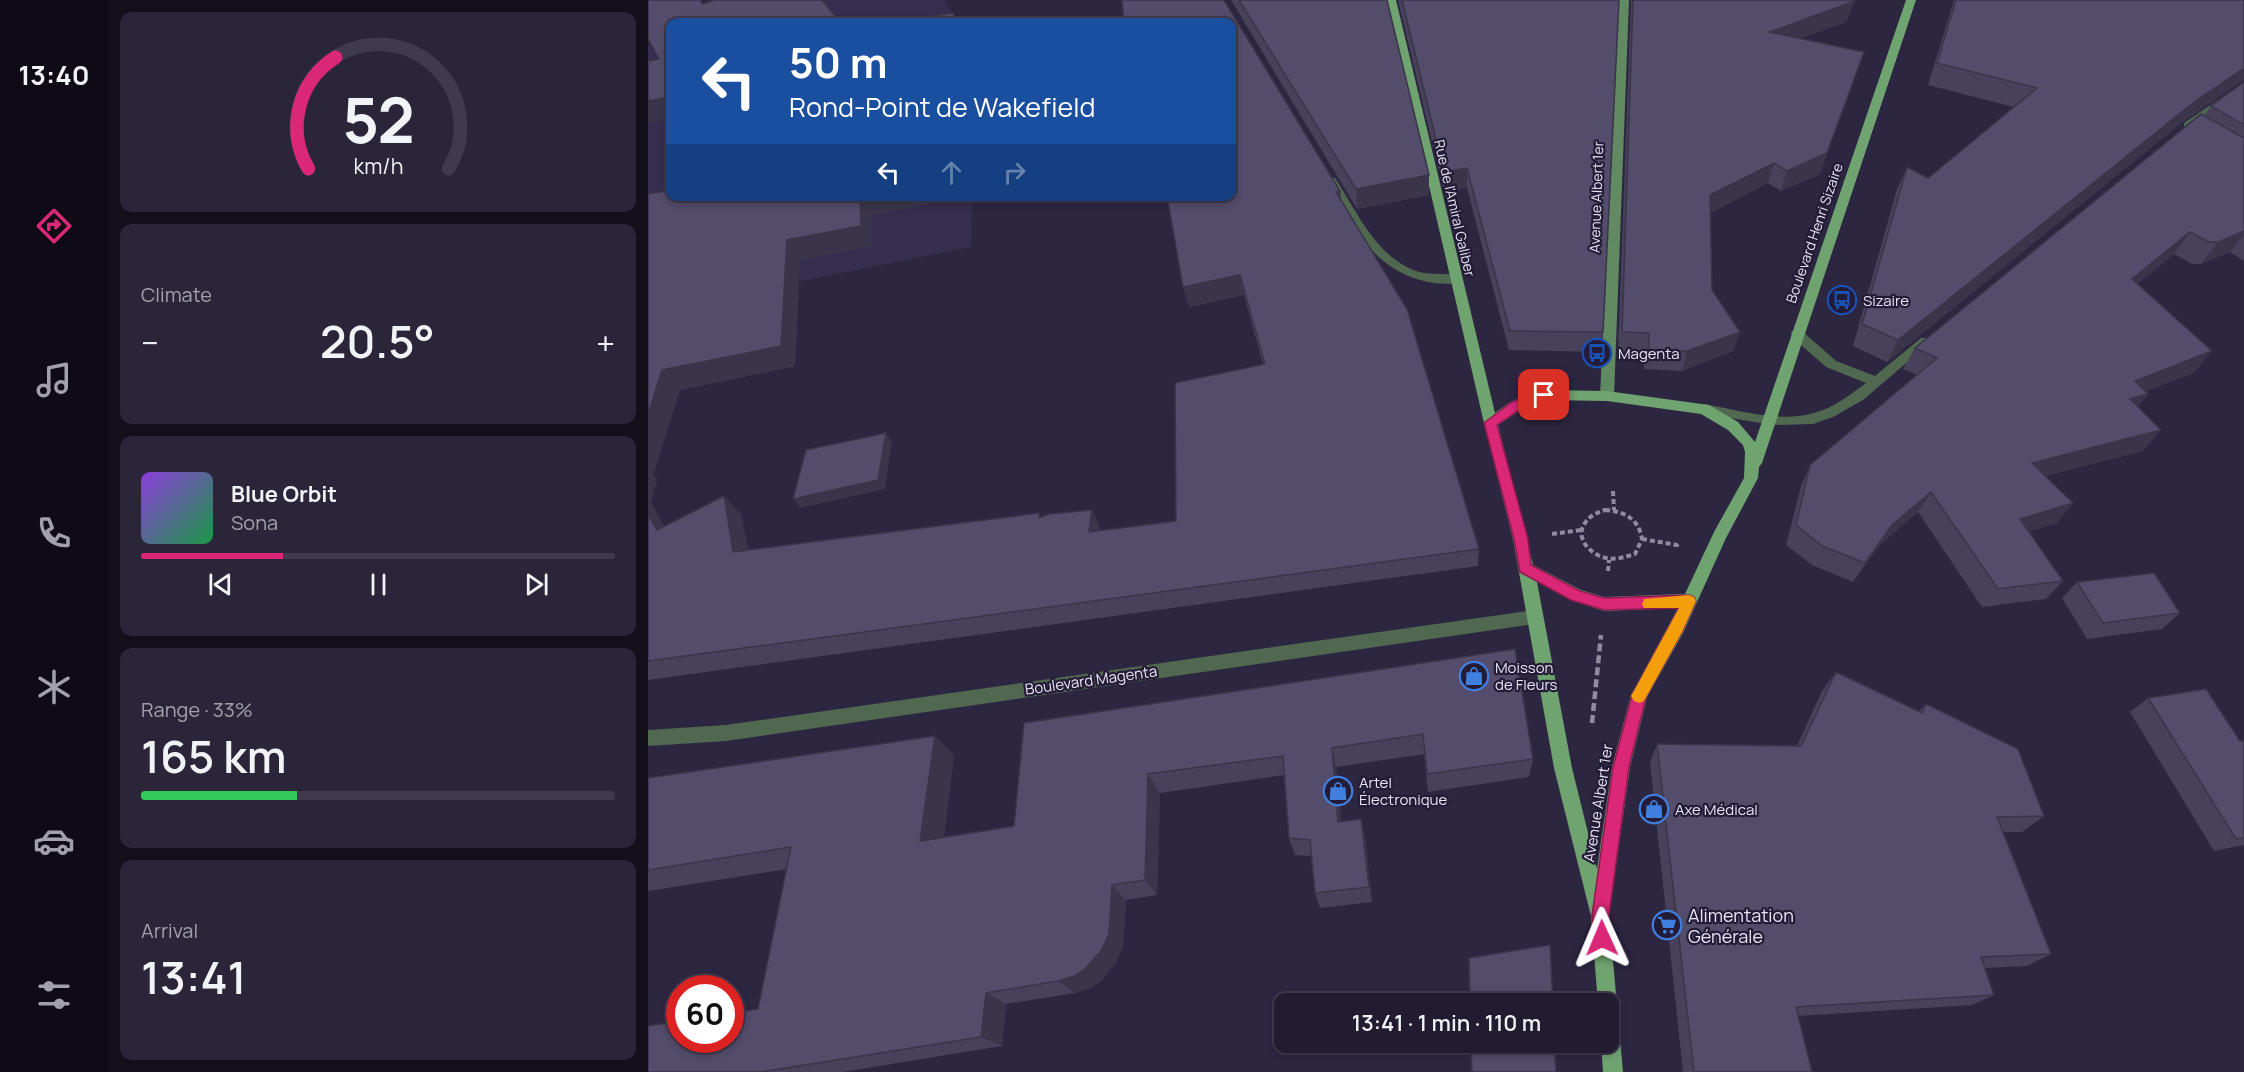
<!DOCTYPE html>
<html lang="en">
<head>
<meta charset="utf-8">
<style>
	body { margin:0; font-family:Manrope,sans-serif; background:#2a2539; color:#f1f3f6; height:100vh; display:flex; flex-direction:column; font-size:22px; white-space:nowrap }
	* { box-sizing:border-box; margin:0 }
	p { font-size:20px; color:#a2a1ab }
	.icon { flex:none; width:33px; height:33px; fill:none; stroke:currentColor; stroke-width:2; stroke-linecap:round; stroke-linejoin:round }
	.map { position:relative; flex:1; overflow:hidden }
	.side { display:flex; flex-direction:column; gap:12px; padding:12px; background:#130f1b; width:540px }
	.side>* { flex:none }
	.banner { position:absolute; left:18px; top:18px; width:570px; height:183px; border-radius:12px; box-shadow:0 3px 9px #0003,0 0 0 2px #3f3a4d; background:#1a4fa0; color:#fff; overflow:hidden }
	.speed { position:absolute; left:18px; top:975px; display:flex; gap:12px; font-size:30px; font-weight:700; text-align:center }
	.speed>* { display:grid; place-content:center; width:78px; height:78px; border-radius:50%; background:#221c31; box-shadow:0 3px 9px #0003,0 0 0 2px #3f3a4d; line-height:1 }
	.speed .limit { border:9px solid #d22; background:#fff; color:#111 }
	.pin { position:absolute; display:grid; place-items:center; width:51px; height:51px; color:#fff; margin:-26px; border-radius:12px; box-shadow:0 3px 9px #0006 }
	.me { position:absolute; width:66px; margin:-33px; rotate:359deg; stroke-linejoin:round; filter:drop-shadow(0 0 4px #0008) }
	.turn { display:flex; align-items:center; gap:21px; height:126px; padding:0 24px; font-size:27px }
	.turn .icon { width:78px; height:78px; stroke-width:2.5 }
	.turn b { display:block; font-size:42px; line-height:51px }
	.lanes { display:flex; align-items:center; height:57px; padding:0 24px; background:#0003; justify-content:center; gap:30px; direction:ltr }
	.lanes .off { opacity:.35 }
	.big { font-size:45px; font-weight:600; line-height:1.1 }
	.side .tile { flex:1; display:flex; flex-direction:column; justify-content:center; gap:9px; min-width:0; padding:0 21px; border-radius:12px; background:#2a2539 }
	.side .dial { align-items:center; gap:0 }
	.dial svg { height:156px; overflow:visible; fill:none; stroke:#3f3a4d; stroke-width:7; stroke-linecap:round; text-anchor:middle }
	.dial text { fill:#f1f3f6; stroke:none }
	.song { display:flex; align-items:center; gap:18px }
	.cover { width:72px; height:72px; border-radius:9px; background:linear-gradient(135deg,hsl(270 70% 55%),hsl(140 70% 35%)) }
	.played { height:6px; border-radius:3px; background:linear-gradient(90deg,#db2777 30%,#3f3a4d 30%) }
	.keys { display:flex; justify-content:space-around; direction:ltr }
	.heat { display:flex; justify-content:space-between; align-items:center; font-size:33px; direction:ltr }
	.charge { height:9px; border-radius:4px; background:linear-gradient(90deg,#34c759 33%,#3f3a4d 0) }
	.trip { position:absolute; left:626px; top:993px; width:345px; height:60px; border-radius:12px; background:#221c31; box-shadow:0 3px 9px #0003,0 0 0 2px #3f3a4d; font-weight:600; line-height:60px; text-align:center }
	main { display:flex; flex:1; min-height:0 }
	.dock { display:flex; flex-direction:column; width:108px; justify-content:space-around; align-items:center; background:#0e0b14; color:#a2a1ab }
	.dock .icon { width:42px; height:42px }
	.dock .on { color:#db2777 }
	.dock b { font-size:27px; color:#f1f3f6 }
	.map>svg:first-child { display:block }
</style>
</head>
<body>
<main>
<nav class="dock">
<b>13:40</b>
<svg class="icon on" aria-label="directions" viewBox="0 0 24 24"><path d="M12 3l9 9-9 9-9-9zM9 14v-3h6M13 9l2 2-2 2"/></svg>
<svg class="icon" aria-label="music" viewBox="0 0 24 24"><path d="M9 18V5l10-2v13"/><circle cx="6" cy="18" r="3"/><circle cx="16" cy="16" r="3"/></svg>
<svg class="icon" aria-label="phone" viewBox="0 0 24 24"><path d="M5 4h4l2 5-3 2q2 4 5 5l2-3 5 2v4C11 20 4 13 5 4z"/></svg>
<svg class="icon" aria-label="climate" viewBox="0 0 24 24"><path d="M12 3v18M4 7l16 10M4 17L20 7"/></svg>
<svg class="icon" aria-label="car" viewBox="0 0 24 24"><path d="M5 17H2v-5l4-1 3-4h7l3 4 3 1v5h-3M9 17h6M6 11h13"/><circle cx="7" cy="17" r="2"/><circle cx="17" cy="17" r="2"/></svg>
<svg class="icon" aria-label="filters" viewBox="0 0 24 24"><path d="M4 7h16M4 17h16"/><circle cx="9" cy="7" r="2"/><circle cx="15" cy="17" r="2"/></svg>
</nav>
<section class="side">
<div class="tile dial"><svg viewBox="0 0 100 80">
<path d="M14 69A42 42 0 1 1 86 69"/>
<path d="M14 69A42 42 0 0 1 28 12" stroke="#db2777"/>
<text x="50" y="56" font-size="32" font-weight="700">52</text>
<text x="50" y="72" font-size="11">km/h</text>
</svg></div>
<div class="tile"><p>Climate</p>
<div class="heat"><a>−</a><b class="big">20.5°</b><a>+</a></div>
</div>
<div class="tile">
<div class="song"><i class="cover"></i><div><b>Blue Orbit</b><p>Sona</p></div></div>
<div class="played"></div>
<div class="keys"><svg class="icon" aria-label="previous" viewBox="0 0 24 24"><path d="M18 5L8 12l10 7zM5 5v14"/></svg><svg class="icon" aria-label="pause" viewBox="0 0 24 24"><path d="M8 5v14M16 5v14"/></svg><svg class="icon" aria-label="next" viewBox="0 0 24 24"><path d="M6 5l10 7-10 7zM19 5v14"/></svg></div>
</div>
<div class="tile"><p>Range · 33%</p><b class="big">165 km</b><div class="charge"></div></div>
<div class="tile"><p>Arrival</p><b class="big">13:41</b></div>
</section>
<div class="map">
<svg width="1596" height="1072" viewBox="0 0 1596 1072">
	<rect width="100%" height="100%" fill="#2d2641"/>
	<path fill="#362d4f" d="M138 0H297L308 22H70Z
		M22 38V196L329 197 324 198 323 247 0 312V46Z"/>
	<g fill="none" stroke-linecap="round" stroke-linejoin="round">
		<path stroke="#908ba1" stroke-width="4" stroke-dasharray="5 3" stroke-linecap="butt" d="M965 491 966 510
			M957 510C976 511 991 519 994 539L987 554C977 557 968 560 958 558 943 555 926 538 937 523 942 515 949 513 957 510Z
			M904 534 933 530
			M994 539 1029 545 1031 543
			M960 571 961 560"/>
		<path stroke="#908ba1" stroke-width="4.5" stroke-dasharray="8 4" stroke-linecap="butt" d="M944 723 953 635"/>
		<path fill="#4f684f" fill-rule="evenodd" d="M1596 82V90L1544 127H1536V123Z
			M683 177 687 178C709 211 727 256 768 271 783 276 798 272 813 276L815 279 813 282C802 285 787 284 776 281 723 268 703 223 677 180Z
			M1149 329 1154 331 1188 361 1227 376 1273 338H1283L1284 341 1215 400 1185 417 1165 424 1125 425 1051 413 1049 409 1056 404C1090 410 1132 423 1166 413 1185 408 1202 395 1218 383L1178 367 1144 337 1143 334 1144 331Z
			M886 610 892 612 894 617 892 622 886 624 78 741 0 746V730L78 725Z"/>
		<path fill="#618962" fill-rule="evenodd" d="M971 0H981L966 396 959 401 952 396Z"/>
		<path fill="#6fa370" fill-rule="evenodd" d="M738 0H748L847 413 864 401 896 390 959 391 1061 405 1090 422 1107 442 1258 0H1268L1114 463 1111 467 1110 478 1078 538 1035 633 999 697 982 767 961 916 975 1072H955L953 1042H960V1004H950L943 916 906 768 865 539 836 423ZM897 400 959 401 1053 414 1080 430 1095 445 1097 452 1096 478 1066 532 1037 594 956 597 933 590 885 565 850 425 874 409ZM889 582 922 600 956 611 1030 608 983 695 964 767 949 869 924 768Z"/>
	</g>
	<path fill="#47415b" d="M583 0H739L781 195 709 209Z
		M750 0H971L955 332 952 352 861 350 819 188 796 192Z
		M983 0H1207L1198 22 1153 38 1172 174 1133 191 1120 183 1062 213 1064 290 1092 332 1085 351 1034 371 996 369V352H970Z
		M1306 0H1596V80H1595L1532 124 1239 362 1205 346 1249 189 1259 167 1280 178 1366 107 1280 85Z
		M1596 82V261L1582 252 1553 264H1544L1526 254 1489 284 1546 373 1497 391 1500 394 1490 406 1495 451 1397 476 1425 503 1409 523 1381 531 1415 581 1398 599 1334 607 1270 512 1232 545 1205 582 1164 565 1138 545 1153 486 1162 465 1269 375 1255 369 1267 348 1556 116 1563 106Z
		M692 191 693 201 831 549 830 566 0 680V194L281 204 223 215 224 246 152 260 147 366 32 390 5 475 9 479 3 503 16 526 93 514 100 550 391 513 393 517 444 510 452 527V531L528 521 615 364 596 295 541 307Z
		M1429 582 1532 613 1514 629 1439 639 1414 598Z
		M867 649 885 759 881 777 780 792 776 754 688 767 693 821 717 836 724 902 672 908 667 893 663 856 647 855 641 838 636 775 512 793 509 895 478 900 475 947 467 964 452 982 442 988 427 993 358 1004 354 1046 194 1072H0L110 1009 139 869 0 891V778L306 755 296 837 366 826 376 723Z
		M1188 672 1271 711 1278 704 1396 816 1374 832H1355L1403 954 1379 966 1337 968 1346 995 1324 1005 1150 1016 1164 1072H1035L1002 762 1009 744 1149 746 1174 691Z
		M1500 698 1592 741H1596V845L1566 851 1482 712Z
		M821 958 905 1004H821Z
		M822 1042H906L908 1072H823Z"/>
	<path fill="#3a354a" d="M1205 0H1207L1198 22 1117 51 1122 32Z
		M1596 68V78L1595 80 1532 124 1239 362 1250 340 1546 102Z
		M1209 72 1172 174 1133 191 1139 171Z
		M22 97V119L0 123V101Z
		M1126 163 1120 183 1057 216 1062 195Z
		M819 168V188L796 192V172Z
		M781 175V195L709 209 708 189Z
		M692 191 694 212 688 192Z
		M212 196H282L281 204 223 215 224 246 152 260 147 366 32 390 5 475 9 479 3 503 29 548 9 530 0 514V415L14 370 139 240Z
		M1596 231V235L1582 252 1553 264 1570 242Z
		M1542 232 1526 254 1468 301 1484 279Z
		M592 275 596 295 541 307 535 287Z
		M1092 332 1085 351 1034 371 1039 351Z
		M1564 351 1546 373 1470 402 1487 381Z
		M1500 394 1482 415V399Z
		M1513 430 1495 451 1368 483 1384 463Z
		M238 433 244 442 237 489 152 508 145 499Z
		M1283 492 1270 512 1232 545 1205 582 1217 563 1244 525Z
		M76 496 93 514 103 570 85 552Z
		M1425 503 1409 523 1357 539 1372 519Z
		M444 510 452 527 450 550 441 532Z
		M287 736 306 755 293 857 272 841Z
		M684 748 688 767 694 839 690 822Z
		M500 774 512 793 509 895 497 880Z
		M713 819 717 836 724 902 721 887Z
		M464 885 478 900 475 947 467 964 452 982 442 988 427 993 410 981Z
		M338 993 358 1004 354 1046 333 1037Z"/>
	<path fill="#534c6a" stroke="#3a354a" stroke-width="1.5" d="M0 0H52L54 4 67 0H174L192 22H22V97L0 101V61L11 59 0 39Z
		M474 0H576L692 191 688 192 759 309 831 549 0 661V514L9 530 76 496 85 552 391 513V518L401 514 444 510 441 532 528 521 527 383 617 364 592 275 535 287 519 196H584V22H476Z
		M591 0H739L781 175 708 189Z
		M754 0H971L955 332 862 331 819 168 796 172Z
		M985 0H1205L1204 2 1122 32 1216 52 1179 153 1139 171 1126 163 1062 195 1064 290 1092 332 1039 351 1001 350V333L974 332Z
		M1308 0H1596V68L1546 102 1250 340 1214 324 1259 167 1280 178 1389 88 1289 63Z
		M305 13 309 22H246Z
		M1596 82V125L1563 106Z
		M1553 114 1596 138V231L1570 242H1561L1542 232 1484 279 1564 351 1487 381 1500 394 1482 399 1513 430 1384 463 1425 503 1372 519 1415 581 1350 589 1283 492 1244 525 1217 563 1174 546 1148 525 1162 465 1289 358 1267 348Z
		M22 190V196H212L213 226 139 240 133 346 14 370 0 415V194Z
		M238 433 230 480 145 499 158 450Z
		M1506 573 1532 613 1455 623 1429 582Z
		M867 649 885 759 779 774 775 734 684 748 690 822 713 819 721 887 667 893 662 840 641 838 635 756 500 774 497 880 464 885 461 934 453 951 436 970 426 976 410 981 338 993 333 1037 113 1072H0V1026L32 1021V1040H82V1013L110 1009 143 847 0 870V778L287 736 272 841 366 826 376 723Z
		M1188 672 1274 713 1278 704 1370 749 1396 816 1349 817 1403 954 1333 957 1346 995 1148 1007 1164 1072H1046L1009 744 1153 746Z
		M1558 689 1592 741H1596V838L1588 839 1500 698Z
		M902 945 905 1004H822L821 958Z
		M823 1042H906L908 1072H824Z"/>
	<path fill="#db2777" stroke="#8e194d" stroke-width="1.5" d="M896 390 901 391 903 395 901 398 873 409 849 425 880 539 883 565 932 591 956 598 1041 595 1046 597 1048 601 1034 632 998 697 981 767 961 916 963 938 960 944 954 946 948 944 944 916 965 767 984 695 1031 608 956 610 923 600 872 572 866 539 836 423 864 402Z"/>
	<path fill="#f59e0b" d="M1041 595 1046 597 1048 601 1034 632 996 701 991 703 986 701 983 696 986 691 1031 608H996L994 604 996 599Z"/>
	<defs>
		<g id="bus-ring" transform="scale(1.5)"><circle r="9.5" fill="#241c36" stroke="#1a4fb4" stroke-width="1.5"/><path d="M-5-6H5V4H4V6H2V4H-2V6H-4V4H-5ZM-3.5-4V0h7V-4ZM-3.5 1.2v1.5H-2V1.2ZM2 1.2v1.5H3.5V1.2Z" fill="#1a4fb4"/></g>
		<g id="shop-ring" transform="scale(1.5)"><circle r="9.5" fill="#241c36" stroke="#3f7fe0" stroke-width="1.5"/><path d="M-5-2.5h2.3a2.7 3.5 0 0 1 5.4 0H5L5.5 6h-11ZM-1.5-2.5h3a1.5 2.3 0 0 0-3 0Z" fill="#3f7fe0"/></g>
		<g id="supermarket-ring" transform="scale(1.5)"><circle r="9.5" fill="#241c36" stroke="#3f7fe0" stroke-width="1.5"/><path d="M-6-5.5h2.5l.6 2H6L4.5 2H-2.5L-4.4-4H-6ZM-1.5 3.2a1.3 1.3 0 1 0 .1 0ZM3 3.2a1.3 1.3 0 1 0 .1 0Z" fill="#3f7fe0"/></g>
	</defs>
	<g fill-rule="evenodd">
		<use href="#bus-ring" x="1194" y="300"/>
		<use href="#bus-ring" x="949" y="353"/>
		<use href="#shop-ring" x="826" y="676"/>
		<use href="#shop-ring" x="690" y="791"/>
		<use href="#shop-ring" x="1006" y="809"/>
		<use href="#supermarket-ring" x="1019" y="925"/>
	</g>
	<g text-anchor="middle" dominant-baseline="central" stroke-width="4.5" stroke-linejoin="round" paint-order="stroke">
		<g font-size="14" fill="#e7e4f6" stroke="#241c36">
			<text transform="translate(948 197) rotate(-88)">Avenue Albert 1er</text>
			<text transform="translate(807 208) rotate(77)">Rue de l'Amiral Galiber</text>
			<text transform="translate(1166 233) rotate(-71)">Boulevard Henri Sizaire</text>
		</g>
		<g font-size="15" fill="#e7e4f6" stroke="#241c36" text-anchor="start">
			<text x="1215" y="300">Sizaire</text>
			<text x="970" y="353">Magenta</text>
			<text x="847" y="667">Moisson<tspan x="847" dy="17">de Fleurs</tspan></text>
			<text x="711" y="782">Artel<tspan x="711" dy="17">Électronique</tspan></text>
			<text x="1027" y="809">Axe Médical</text>
		</g>
		<g font-size="15" fill="#e7e4f6" stroke="#241c36">
			<text transform="translate(443 680) rotate(-8)">Boulevard Magenta</text>
			<text transform="translate(950 803) rotate(-81)">Avenue Albert 1er</text>
		</g>
		<g font-size="18" fill="#e7e4f6" stroke="#241c36" text-anchor="start">
			<text x="1040" y="915">Alimentation<tspan x="1040" dy="21">Générale</tspan></text>
		</g>
	</g>
</svg>
<div class="speed"><div class="limit">60</div></div>
<div class="pin" style="left:896px;top:395px;background:#d93025"><svg class="icon" aria-label="arrive" viewBox="0 0 24 24"><path d="M6 21V4h12l-3 4 3 4H6"/></svg></div>
<svg class="me" style="left:954px;top:938px" viewBox="-20 -20 40 40"><path d="M0-17L14 15 0 8-14 15z" fill="#db2777" stroke="#fff" stroke-width="4"/></svg>
<div class="trip">13:41 · 1 min · 110 m</div>
<div class="banner">
<div class="turn"><svg class="icon" aria-label="left" viewBox="0 0 24 24"><path d="M17 20v-9H6M10 6l-5 5 5 5"/></svg><div><b>50 m</b>Rond-Point de Wakefield</div></div>
<div class="lanes"><svg class="icon" aria-label="left" viewBox="0 0 24 24"><path d="M17 20v-9H6M10 6l-5 5 5 5"/></svg><svg class="icon off" aria-label="ahead" viewBox="0 0 24 24"><path d="M12 20V5M6 11l6-6 6 6"/></svg><svg class="icon off" aria-label="right" viewBox="0 0 24 24"><path d="M7 20v-9h11M14 6l5 5-5 5"/></svg></div>
</div>
</div>
</main>
</body>
</html>
